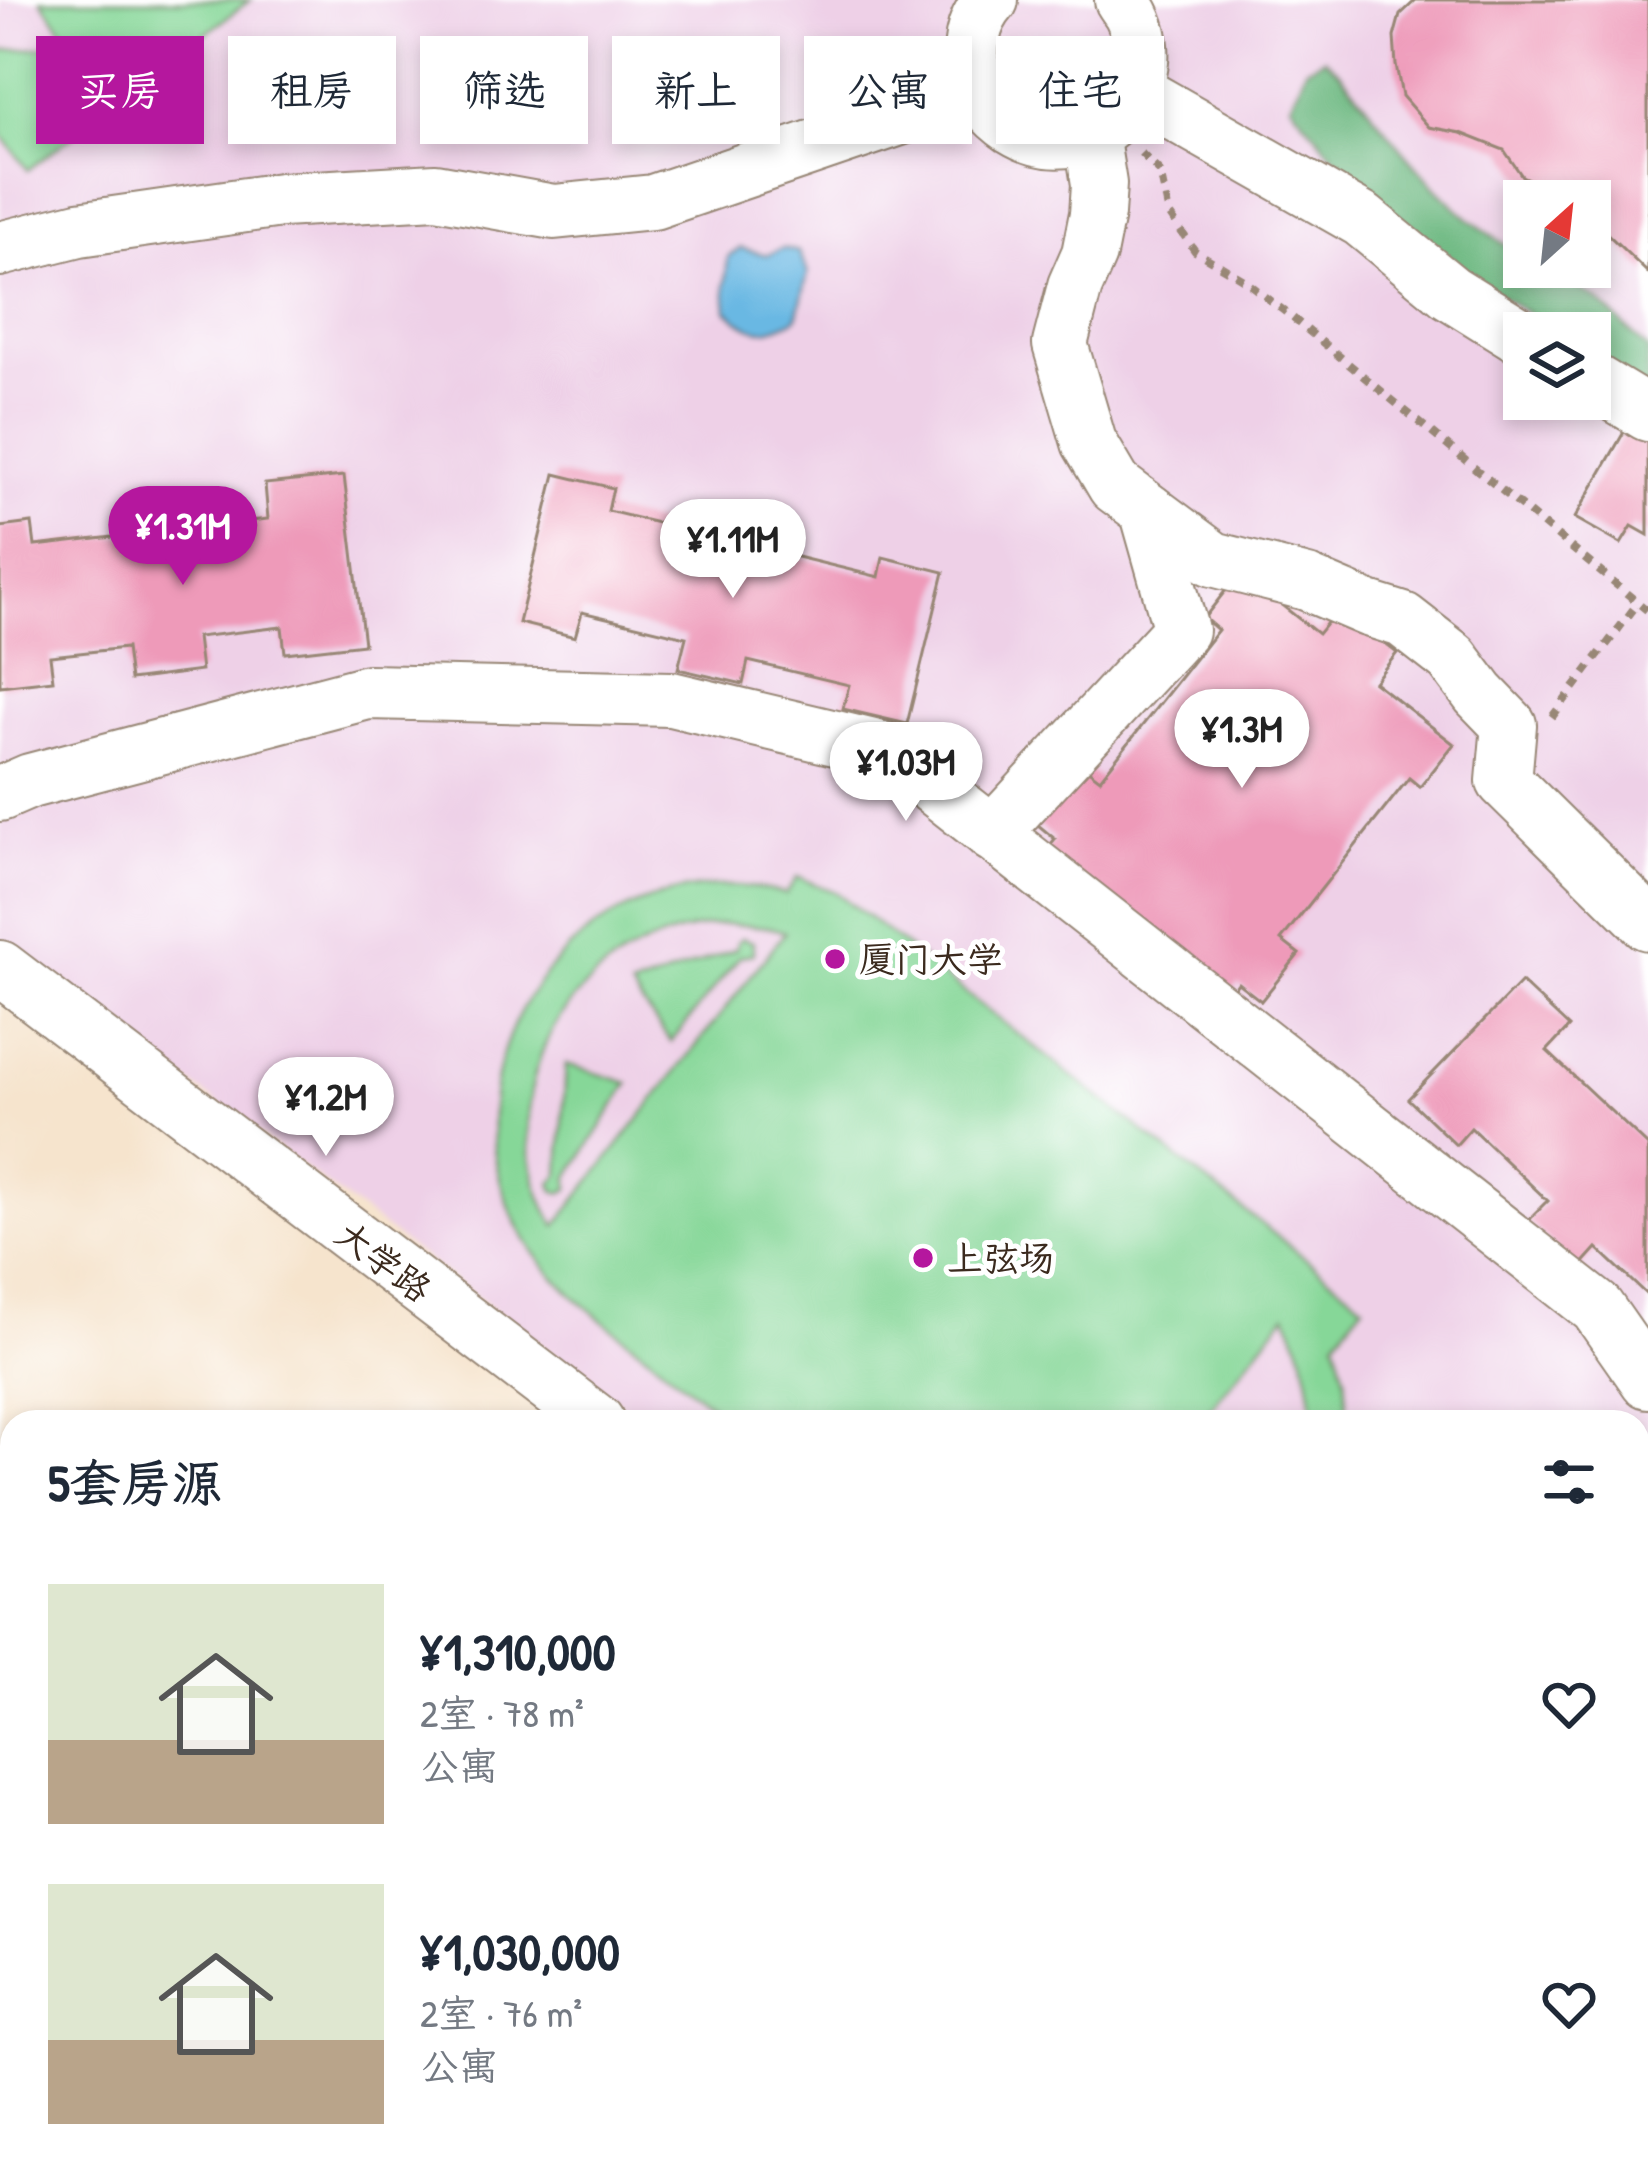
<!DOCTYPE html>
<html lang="zh">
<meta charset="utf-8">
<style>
body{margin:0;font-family:"Patrick Hand","LXGW WenKai TC",sans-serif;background:#f6f6f7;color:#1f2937;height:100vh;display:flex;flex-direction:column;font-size:45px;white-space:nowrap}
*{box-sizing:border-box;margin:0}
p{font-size:39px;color:#747a83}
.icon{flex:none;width:66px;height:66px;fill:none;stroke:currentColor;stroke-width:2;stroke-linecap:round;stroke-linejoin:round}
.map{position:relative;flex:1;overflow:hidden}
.side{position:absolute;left:0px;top:1410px;width:1650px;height:768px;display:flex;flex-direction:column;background:#fff;border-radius:36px 36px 0 0;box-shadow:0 6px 18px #0003}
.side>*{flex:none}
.top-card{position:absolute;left:36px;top:36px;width:1578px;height:108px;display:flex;gap:24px}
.needle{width:78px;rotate:27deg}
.controls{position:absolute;left:1503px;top:180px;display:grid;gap:24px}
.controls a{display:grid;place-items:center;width:108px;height:108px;border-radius:0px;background:#fff;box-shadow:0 6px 18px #0003;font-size:60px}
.price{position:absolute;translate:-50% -102px;padding:0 27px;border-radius:42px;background:#fff;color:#222;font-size:39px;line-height:78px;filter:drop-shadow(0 3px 6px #0008)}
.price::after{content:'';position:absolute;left:50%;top:72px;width:36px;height:27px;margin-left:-18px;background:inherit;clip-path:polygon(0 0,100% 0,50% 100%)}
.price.selected{background:#b5179e;color:#fff}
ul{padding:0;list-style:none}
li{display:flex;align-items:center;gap:36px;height:300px;padding:0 48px}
li span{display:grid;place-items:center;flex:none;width:336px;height:240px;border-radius:0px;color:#555}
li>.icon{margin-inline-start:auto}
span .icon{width:144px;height:144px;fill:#fffc;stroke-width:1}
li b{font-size:51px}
h2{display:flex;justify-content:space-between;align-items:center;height:144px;padding:0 48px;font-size:51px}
.tag{padding:0 42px;border-radius:0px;background:#fff;box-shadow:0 6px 18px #0003;font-size:42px;line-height:108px}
.tag.selected{background:#b5179e;color:#fff}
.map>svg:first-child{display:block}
.built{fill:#eed0e7;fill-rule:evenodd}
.green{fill:#86d798;stroke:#60805b;stroke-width:3;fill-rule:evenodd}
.forest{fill:#6cb880;stroke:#54714f;stroke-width:3}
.sand{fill:#eeda9e;stroke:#94825e;stroke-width:3}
.water{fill:#69b8e3;stroke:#527180;stroke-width:3}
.building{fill:#ee9ab9}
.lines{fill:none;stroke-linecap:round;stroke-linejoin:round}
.minor-casing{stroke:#988776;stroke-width:58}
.highway-casing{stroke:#988776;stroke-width:70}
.path{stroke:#988776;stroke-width:8;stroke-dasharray:9 9;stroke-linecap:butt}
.minor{stroke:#fff;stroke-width:54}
.highway{stroke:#fff;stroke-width:66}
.poi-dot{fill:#b5179e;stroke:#fff;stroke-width:4.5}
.labels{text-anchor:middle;stroke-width:10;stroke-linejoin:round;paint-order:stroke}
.poi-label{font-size:36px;fill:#3b2a1e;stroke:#fff;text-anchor:start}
.street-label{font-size:36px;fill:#3b2a1e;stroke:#fff}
</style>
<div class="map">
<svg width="1648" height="2178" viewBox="0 0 1648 2178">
<rect width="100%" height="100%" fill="#fff"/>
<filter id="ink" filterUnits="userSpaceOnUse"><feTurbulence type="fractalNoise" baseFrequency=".00833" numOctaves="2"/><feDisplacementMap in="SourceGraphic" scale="24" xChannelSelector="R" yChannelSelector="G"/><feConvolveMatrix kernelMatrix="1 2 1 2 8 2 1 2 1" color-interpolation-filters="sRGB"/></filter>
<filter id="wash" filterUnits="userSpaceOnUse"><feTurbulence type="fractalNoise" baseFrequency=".004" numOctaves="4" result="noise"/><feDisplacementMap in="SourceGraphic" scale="48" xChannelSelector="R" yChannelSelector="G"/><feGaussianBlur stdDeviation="2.7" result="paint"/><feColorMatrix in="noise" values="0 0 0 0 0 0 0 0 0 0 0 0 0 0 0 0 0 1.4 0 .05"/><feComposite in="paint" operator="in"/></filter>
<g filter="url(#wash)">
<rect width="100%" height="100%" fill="#f6e4cd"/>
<path class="built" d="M0,0H1648V1919L1638,1913V1422H644L46,975L0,944ZM1524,201H1590V267H1524ZM1524,333H1590V399H1524Z"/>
<g class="green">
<path d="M41,0H250L28,170L0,133V51L46,47L70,40Z"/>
<path d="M797,877L836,892L1364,1304L1335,1340L1345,1376L1348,1422H1313C1312,1384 1304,1348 1286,1314L1200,1422C1089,1422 977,1422 865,1422C834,1422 804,1422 774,1422C763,1422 748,1425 738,1422C724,1419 660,1364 644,1352C595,1315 545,1280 517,1224C429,1046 593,843 786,894ZM724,924L769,927L785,932L556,1226C539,1200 531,1168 529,1138C522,1020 610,934 724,924Z"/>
<path d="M742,938L753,942V954L740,956L671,1042L631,989L736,949L737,942Z"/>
<path d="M566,1064L629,1083L569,1177V1189L561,1193L555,1191L552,1183L560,1174Z"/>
</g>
<path class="forest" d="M1324,58L1339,71C1396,140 1443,212 1524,256V267H1544L1599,301L1648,350V392L1590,354V333H1558L1452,264L1374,205L1291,104L1306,68Z"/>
<g class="sand">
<path d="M0,1572L12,1580V1831L0,1824Z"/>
<path d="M560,2166H818L834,2178H580Z"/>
</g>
<g class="water">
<path d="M741,248L767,255L783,248L799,252L808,273L797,318C765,335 753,335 727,310L725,286L728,257Z"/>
<path d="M0,1824L12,1831V2166H560L580,2178H0Z"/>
</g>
<g id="blocks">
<g class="building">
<path d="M1416,0H1648V273L1590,217V201H1573L1522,176L1504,150L1461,133L1429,127L1402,96L1396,65L1394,37L1400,15Z"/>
<path d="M1628,425L1648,436V535L1632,526L1621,544L1575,518Z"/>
<path d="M555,474L613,488L608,511L879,577L883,557L944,572L907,724L843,709L849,685L748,661L743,684L678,669L686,637L582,612L575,637L519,623Z"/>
<path d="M344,476L364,644L285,653L282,627L197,637L201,671L130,680L126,648L50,656L53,680L0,686V527L32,523L35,546L268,519L265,484Z"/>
<path d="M1240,572L1318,634L1339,608L1397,653L1374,682L1454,744L1420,787L1409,778L1281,940L1299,954L1261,1001L1238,983L1223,1002L1040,857L1055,839L1032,820L1078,762L1100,779L1218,630L1204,618Z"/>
<path d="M1521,982L1569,1027L1547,1051L1648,1146V1296L1597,1248L1578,1269L1528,1221L1548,1201L1471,1128L1456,1145L1408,1099Z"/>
</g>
</g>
</g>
<g filter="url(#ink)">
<use href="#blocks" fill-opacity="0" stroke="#988776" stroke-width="3"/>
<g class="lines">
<g class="minor-casing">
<g id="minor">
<path d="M991,0C972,21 967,51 975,78C981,99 995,115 1013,127C1094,178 1181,75 1122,0"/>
<path d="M1135,91L1362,220L1450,292L1524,338"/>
<path d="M1091,134L1099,184L1097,214L1089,254L1075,286L1060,344L1089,442L1115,486L1213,559L1307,583L1368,609L1403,620L1452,658L1479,694L1509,725L1504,781L1648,923"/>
<path d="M0,249L79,229L281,200L436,191L554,212L653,202L979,91"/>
<path d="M1590,379L1648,414"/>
<path d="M0,794L30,781L368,692L671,699L886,750L1597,1308L1648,1381"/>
<path d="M992,834L1181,630L1147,510"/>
<path d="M0,968L597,1422"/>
<path d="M1638,1949L1648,1955"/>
</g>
</g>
<g class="highway-casing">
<g id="highway">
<path d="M0,1908L12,1915"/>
<path d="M0,1971L12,1979"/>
<path d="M299,2166L317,2178"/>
<path d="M403,2166L422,2178"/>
</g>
</g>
<g class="path">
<path d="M1141,153L1160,172L1169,214L1195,251L1244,280L1288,314L1648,611"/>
<path d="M1552,717L1638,603"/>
<path d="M0,1547L12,1555"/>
<path d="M879,2166L896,2178"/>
</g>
<use href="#minor" class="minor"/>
<use href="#highway" class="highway"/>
</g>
</g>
<g class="poi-dot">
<circle cx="835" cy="959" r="12"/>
<circle cx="923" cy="1258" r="12"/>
</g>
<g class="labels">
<g class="poi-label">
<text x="859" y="972">厦门大学</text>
<text x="947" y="1271">上弦场</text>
</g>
<g class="street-label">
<text transform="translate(384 1261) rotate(37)" y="13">大学路</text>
</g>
</g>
</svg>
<div class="controls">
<a><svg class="needle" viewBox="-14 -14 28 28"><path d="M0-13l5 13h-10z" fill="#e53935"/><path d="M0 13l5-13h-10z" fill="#747a83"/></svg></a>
<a><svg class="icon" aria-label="layers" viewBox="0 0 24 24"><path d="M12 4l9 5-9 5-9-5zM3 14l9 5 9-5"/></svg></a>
</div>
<b class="price selected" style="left:183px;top:588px">¥1.31M</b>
<b class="price" style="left:733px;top:601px">¥1.11M</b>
<b class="price" style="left:1242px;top:791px">¥1.3M</b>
<b class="price" style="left:906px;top:824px">¥1.03M</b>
<b class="price" style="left:326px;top:1159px">¥1.2M</b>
<div class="top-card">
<a class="tag selected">买房</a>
<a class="tag">租房</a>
<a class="tag">筛选</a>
<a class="tag">新上</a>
<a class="tag">公寓</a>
<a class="tag">住宅</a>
</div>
<section class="side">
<h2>5套房源<svg class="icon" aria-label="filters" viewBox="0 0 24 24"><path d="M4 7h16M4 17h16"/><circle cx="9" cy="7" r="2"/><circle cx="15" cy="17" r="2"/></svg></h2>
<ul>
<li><span style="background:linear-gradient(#dfe7d0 65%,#b9a48a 0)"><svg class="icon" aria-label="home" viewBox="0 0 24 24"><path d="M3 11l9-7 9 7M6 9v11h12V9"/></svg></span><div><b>¥1,310,000</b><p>2室 · 78 m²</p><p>公寓</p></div><svg class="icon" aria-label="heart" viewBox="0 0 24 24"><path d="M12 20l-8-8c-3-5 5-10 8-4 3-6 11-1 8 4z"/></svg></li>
<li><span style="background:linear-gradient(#dfe7d0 65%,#b9a48a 0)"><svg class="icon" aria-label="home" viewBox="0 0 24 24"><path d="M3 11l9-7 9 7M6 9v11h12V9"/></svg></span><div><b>¥1,030,000</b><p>2室 · 76 m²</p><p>公寓</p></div><svg class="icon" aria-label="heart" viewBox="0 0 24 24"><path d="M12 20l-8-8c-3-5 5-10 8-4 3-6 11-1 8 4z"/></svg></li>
</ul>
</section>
</div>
